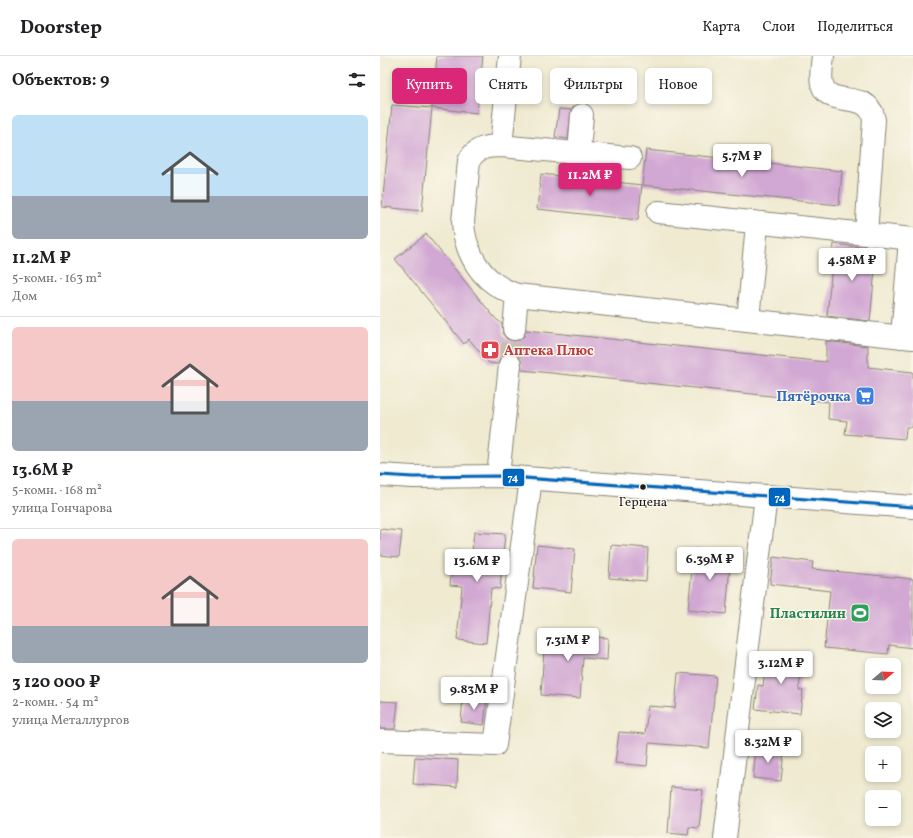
<!DOCTYPE html>
<html lang="ru">
<meta charset="utf-8">
<style>
body{margin:0;font-family:Vollkorn,serif;background:#f2f2f2;color:#202124;height:100vh;display:flex;flex-direction:column;font-size:15px;white-space:nowrap}
*{box-sizing:border-box;margin:0}
p{font-size:13px;color:#757577}
.icon{flex:none;width:22px;height:22px;fill:none;stroke:currentColor;stroke-width:2;stroke-linecap:round;stroke-linejoin:round}
.map{position:relative;flex:1;overflow:hidden}
.panel{display:flex;flex-direction:column;background:#fff;width:380px}
.panel>*{flex:none}
.guide{position:absolute;left:12px;top:12px;width:380px;height:36px;display:flex;gap:8px}
.needle{width:26px;rotate:71deg}
.buttons{position:absolute;left:485px;top:602px;display:grid;gap:8px}
.buttons a{display:grid;place-items:center;width:36px;height:36px;border-radius:6px;background:#fff;box-shadow:0 2px 6px #0003;font-size:20px}
.price{position:absolute;translate:-50% -34px;padding:0 9px;border-radius:4px;background:#fff;color:#222;font-size:13px;line-height:26px;filter:drop-shadow(0 1px 2px #0008)}
.price::after{content:'';position:absolute;left:50%;top:24px;width:12px;height:9px;margin-left:-6px;background:inherit;clip-path:polygon(0 0,100% 0,50% 100%)}
.price.current{background:#db2777;color:#fff}
ul{padding:0;list-style:none}
li{display:grid;align-content:center;gap:8px;height:212px;padding:0 12px}
li+li{border-top:1px solid #e0e0e0}
li span{display:grid;place-items:center;height:124px;border-radius:6px;color:#555}
li>.icon{margin-inline-start:auto}
span .icon{width:72px;height:72px;fill:#fffc;stroke-width:1}
li b{font-size:17px}
h2{display:flex;justify-content:space-between;align-items:center;height:48px;padding:0 12px;font-size:17px}
.pill{padding:0 14px;border-radius:6px;background:#fff;box-shadow:0 2px 6px #0003;font-size:14px;line-height:36px}
.pill.current{background:#db2777;color:#fff}
header{display:flex;align-items:center;gap:24px;box-sizing:border-box;height:56px;padding:0 20px;background:#fff;border-bottom:1px solid #e0e0e0}
header strong{font-size:19px}
nav{display:flex;gap:22px;margin-inline-start:auto;font-size:14px}
main{display:flex;flex:1;min-height:0}
.map>svg:first-child{display:block}
.building{fill:#d1a7d3}
.lines{fill:none;stroke-linecap:round;stroke-linejoin:round}
.minor-tunnel{stroke:#c5c1ac;stroke-width:22;stroke-dasharray:22 11;stroke-linecap:butt}
.minor-casing{stroke:#868376;stroke-width:24}
.minor{stroke:#fff;stroke-width:22}
.bus-1-casing{stroke:#fbf7ec;stroke-width:6}
.bus-1{stroke:#0065bd;stroke-width:3}
.bus-dot{fill:#1c1c1c;stroke:#fbf7ec;stroke-width:1.5}
.labels{text-anchor:middle;stroke-width:3;stroke-linejoin:round;paint-order:stroke}
.bus-label{font-size:13px;fill:#1c1c1c;stroke:#fbf7ec}
.health-label{font-size:14px;font-weight:bold;fill:#be3a42;stroke:#fbf7ec;text-anchor:start}
.shop-label{font-size:14px;font-weight:bold;fill:#366cbe;stroke:#fbf7ec;text-anchor:end}
.leisure-label{font-size:14px;font-weight:bold;fill:#27864d;stroke:#fbf7ec;text-anchor:end}
.line-badge{stroke:#fbf7ec;stroke-width:1.5}
.badge-label{font-size:11px;text-anchor:middle;font-weight:bold;fill:#fff}
</style>
<header>
<strong>Doorstep</strong>
<nav><a>Карта</a><a>Слои</a><a>Поделиться</a></nav>
</header>
<main>
<section class="panel">
<h2>Объектов: 9<svg class="icon" aria-label="filters" viewBox="0 0 24 24"><path d="M4 7h16M4 17h16"/><circle cx="9" cy="7" r="2"/><circle cx="15" cy="17" r="2"/></svg></h2>
<ul>
<li><span style="background:linear-gradient(#bfe0f5 65%,#9aa5b1 0)"><svg class="icon" aria-label="home" viewBox="0 0 24 24"><path d="M3 11l9-7 9 7M6 9v11h12V9"/></svg></span><div><b>11.2M ₽</b><p>5-комн. · 163 m²</p><p>Дом</p></div></li>
<li><span style="background:linear-gradient(#f6c9c9 60%,#9aa5b1 0)"><svg class="icon" aria-label="home" viewBox="0 0 24 24"><path d="M3 11l9-7 9 7M6 9v11h12V9"/></svg></span><div><b>13.6M ₽</b><p>5-комн. · 168 m²</p><p>улица Гончарова</p></div></li>
<li><span style="background:linear-gradient(#f6c9c9 70%,#9aa5b1 0)"><svg class="icon" aria-label="home" viewBox="0 0 24 24"><path d="M3 11l9-7 9 7M6 9v11h12V9"/></svg></span><div><b>3 120 000 ₽</b><p>2-комн. · 54 m²</p><p>улица Металлургов</p></div></li>
</ul>
</section>
<div class="map">
<svg width="533" height="782" viewBox="0 0 533 782">
<rect width="100%" height="100%" fill="#fbf7ec"/>
<filter id="ink" filterUnits="userSpaceOnUse"><feTurbulence type="fractalNoise" baseFrequency=".025" numOctaves="2"/><feDisplacementMap in="SourceGraphic" scale="8" xChannelSelector="R" yChannelSelector="G"/><feConvolveMatrix kernelMatrix="1 2 1 2 8 2 1 2 1" color-interpolation-filters="sRGB"/></filter>
<filter id="wash" filterUnits="userSpaceOnUse"><feTurbulence type="fractalNoise" baseFrequency=".012" numOctaves="4" result="noise"/><feDisplacementMap in="SourceGraphic" scale="16" xChannelSelector="R" yChannelSelector="G"/><feGaussianBlur stdDeviation="0.9" result="paint"/><feColorMatrix in="noise" values="0 0 0 0 0 0 0 0 0 0 0 0 0 0 0 0 0 1.4 0 .05"/><feComposite in="paint" operator="in"/></filter>
<g filter="url(#wash)">
<rect width="100%" height="100%" fill="#efead0"/>
<g id="blocks">
<g class="building">
<path d="M57,0H103L97,57L52,52Z"/>
<path d="M12,49L52,52L42,155L2,151Z"/>
<path d="M179,53L191,54L188,83L175,81Z"/>
<path d="M266,94L462,115L459,149L262,129Z"/>
<path d="M161,118L262,129L258,164L157,153Z"/>
<path d="M46,178L115,262L122,268L123,278L127,283L133,285L140,284L144,280L146,274L446,306V285L488,290V311L533,316V371H526L525,383L465,378L467,365L448,363L449,346L142,314L141,304L138,299L132,297L125,298L120,302L118,308L109,307L89,283L84,288L15,203Z"/>
<path d="M454,188L497,193L490,265L447,260Z"/>
<path d="M0,473L22,475L19,501L0,499Z"/>
<path d="M94,476L125,478L120,533L111,532L106,587L77,584L82,530L70,529L73,495L92,496Z"/>
<path d="M157,489L195,493L191,536L153,532Z"/>
<path d="M231,489L268,492L266,525L229,522Z"/>
<path d="M314,493L351,496L346,558L308,554Z"/>
<path d="M393,501L433,506L432,513L533,523V592L509,589L508,598L444,592L450,535L390,528Z"/>
<path d="M165,577L228,582L227,604L203,602L200,642L161,639Z"/>
<path d="M387,598L423,602L419,634H423L420,658L375,653L378,629L383,630Z"/>
<path d="M298,617L336,620L329,692L269,687L267,710L235,707L239,676L265,678L268,650L295,652Z"/>
<path d="M83,641L107,643L104,669L81,666Z"/>
<path d="M0,645L18,646L15,673H0Z"/>
<path d="M376,692L404,695L401,725L373,722Z"/>
<path d="M35,701L78,704L77,731L33,728Z"/>
<path d="M291,731L323,734L319,772L309,771L308,779L288,777Z"/>
</g>
</g>
</g>
<g filter="url(#ink)">
<use href="#blocks" fill-opacity="0" stroke="#868376" stroke-width="1"/>
<g class="lines">
<path class="minor-tunnel" d="M130,309L134,273"/>
<g class="minor-casing">
<g id="minor">
<path d="M443,0C442,9 440,19 442,28C448,51 481,36 491,55C493,57 493,61 494,64L486,178"/>
<path d="M121,90L130,0"/>
<path d="M199,97L202,59"/>
<path d="M250,102L121,90C107,90 95,92 89,105L83,166C84,189 95,214 115,228C122,233 129,236 137,239L533,282"/>
<path d="M278,156L533,183"/>
<path d="M368,264L377,168"/>
<path d="M134,273L137,239"/>
<path d="M522,281L530,183"/>
<path d="M0,419L33,421L118,420L533,451"/>
<path d="M118,420L130,309"/>
<path d="M0,685L115,689L151,423"/>
<path d="M345,782L386,440"/>
</g>
</g>
<use href="#minor" class="minor"/>
<g class="bus-1-casing">
<path id="bus-1" d="M0,419L33,421L118,420L533,451"/>
</g>
<use href="#bus-1" class="bus-1"/>
</g>
</g>
<defs>
<g id="pharmacy-square" transform="scale(1)"><rect x="-9" y="-9" width="18" height="18" rx="4" fill="#e0444e" stroke="#fbf7ec"/><path d="M-2-6h4v4h4v4h-4v4h-4v-4h-4v-4h4Z" fill="#fff"/></g>
<g id="supermarket-square" transform="scale(1)"><rect x="-9" y="-9" width="18" height="18" rx="4" fill="#3f7fe0" stroke="#fbf7ec"/><path d="M-6-5.5h2.5l.6 2H6L4.5 2H-2.5L-4.4-4H-6ZM-1.5 3.2a1.3 1.3 0 1 0 .1 0ZM3 3.2a1.3 1.3 0 1 0 .1 0Z" fill="#fff"/></g>
<g id="stadium-square" transform="scale(1)"><rect x="-9" y="-9" width="18" height="18" rx="4" fill="#2e9e5b" stroke="#fbf7ec"/><path d="M0-5a6.5 5 0 1 0 0 10a6.5 5 0 1 0 0-10ZM-3.5-1.8h7v3.6h-7Z" fill="#fff"/></g>
</defs>
<g fill-rule="evenodd">
<use href="#pharmacy-square" x="110" y="294"/>
<use href="#supermarket-square" x="485" y="340"/>
<use href="#stadium-square" x="480" y="557"/>
</g>
<circle class="bus-dot" cx="263" cy="431" r="3.5"/>
<g class="labels">
<g class="bus-label">
<text x="263" y="450">Герцена</text>
</g>
<g class="health-label">
<text x="124" y="299">Аптека Плюс</text>
</g>
<g class="shop-label">
<text x="471" y="345">Пятёрочка</text>
</g>
<g class="leisure-label">
<text x="466" y="562">Пластилин</text>
</g>
</g>
<g class="line-badge">
<rect x="122" y="412" width="23" height="19" rx="4" fill="#0065bd"/>
<rect x="388" y="431" width="23" height="20" rx="4" fill="#0065bd"/>
</g>
<g class="badge-label">
<text x="133" y="425">74</text>
<text x="400" y="445">74</text>
</g>
</svg>
<div class="buttons">
<a><svg class="needle" viewBox="-14 -14 28 28"><path d="M0-13l5 13h-10z" fill="#e53935"/><path d="M0 13l5-13h-10z" fill="#757577"/></svg></a>
<a><svg class="icon" aria-label="layers" viewBox="0 0 24 24"><path d="M12 4l9 5-9 5-9-5zM3 14l9 5 9-5"/></svg></a>
<a>+</a>
<a>−</a>
</div>
<b class="price" style="left:362px;top:122px">5.7M ₽</b>
<b class="price current" style="left:210px;top:141px">11.2M ₽</b>
<b class="price" style="left:472px;top:226px">4.58M ₽</b>
<b class="price" style="left:330px;top:525px">6.39M ₽</b>
<b class="price" style="left:97px;top:527px">13.6M ₽</b>
<b class="price" style="left:188px;top:606px">7.31M ₽</b>
<b class="price" style="left:401px;top:629px">3.12M ₽</b>
<b class="price" style="left:94px;top:655px">9.83M ₽</b>
<b class="price" style="left:388px;top:708px">8.32M ₽</b>
<div class="guide">
<a class="pill current">Купить</a>
<a class="pill">Снять</a>
<a class="pill">Фильтры</a>
<a class="pill">Новое</a>
</div>
</div>
</main>
